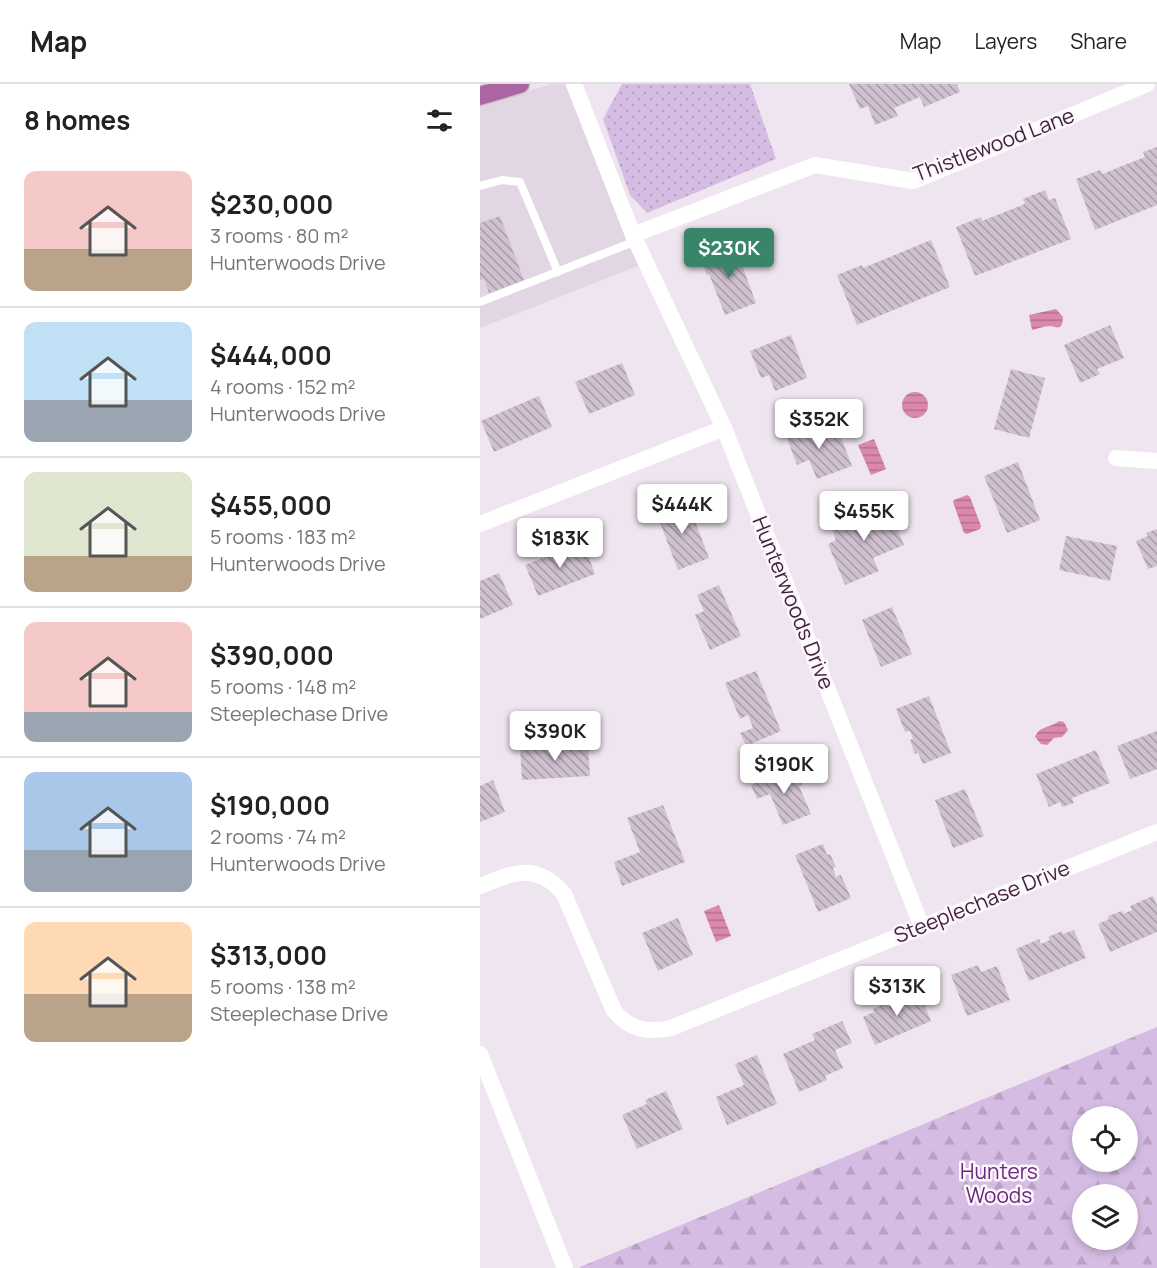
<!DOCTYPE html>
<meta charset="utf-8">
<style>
body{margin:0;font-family:Manrope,sans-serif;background:#f6f6f6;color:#222;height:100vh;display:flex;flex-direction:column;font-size:22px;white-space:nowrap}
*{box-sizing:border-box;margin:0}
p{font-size:20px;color:#767676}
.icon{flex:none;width:33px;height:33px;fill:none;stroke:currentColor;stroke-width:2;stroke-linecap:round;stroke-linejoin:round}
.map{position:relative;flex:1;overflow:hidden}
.sheet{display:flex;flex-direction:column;background:#fff;width:480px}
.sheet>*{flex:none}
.tools{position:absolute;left:592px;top:1022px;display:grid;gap:12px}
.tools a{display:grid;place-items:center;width:66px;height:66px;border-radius:50%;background:#fff;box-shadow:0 3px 9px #0003;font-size:30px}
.price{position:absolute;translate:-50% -51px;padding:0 14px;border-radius:6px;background:#fff;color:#222;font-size:20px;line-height:39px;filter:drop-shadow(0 2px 3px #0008)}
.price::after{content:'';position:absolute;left:50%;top:36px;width:18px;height:14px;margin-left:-9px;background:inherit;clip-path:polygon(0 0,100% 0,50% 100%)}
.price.selected{background:#388569;color:#fff}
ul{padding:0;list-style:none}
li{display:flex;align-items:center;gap:18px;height:150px;padding:0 24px}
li+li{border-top:2px solid #e0e0e0}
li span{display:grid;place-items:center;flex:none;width:168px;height:120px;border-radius:12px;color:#555}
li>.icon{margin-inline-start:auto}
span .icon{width:72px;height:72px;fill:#fffc;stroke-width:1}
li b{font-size:26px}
h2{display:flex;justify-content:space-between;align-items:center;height:72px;padding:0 24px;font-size:26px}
header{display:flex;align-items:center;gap:36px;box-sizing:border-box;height:84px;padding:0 30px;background:#fff;border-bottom:2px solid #e0e0e0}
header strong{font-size:28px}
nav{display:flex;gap:33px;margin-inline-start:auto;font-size:21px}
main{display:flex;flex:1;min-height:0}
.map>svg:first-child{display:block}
.built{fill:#e3d6e4}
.grass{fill:url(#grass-dots)}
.forest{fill:url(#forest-firs);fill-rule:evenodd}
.water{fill:url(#water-rules)}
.building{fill:url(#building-back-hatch)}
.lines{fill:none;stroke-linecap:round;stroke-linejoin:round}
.primary-casing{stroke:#cbc1ca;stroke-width:21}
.lane{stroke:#fff;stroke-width:8}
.street{stroke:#fff;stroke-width:16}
.primary{stroke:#aa65a2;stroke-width:18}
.labels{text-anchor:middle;stroke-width:5;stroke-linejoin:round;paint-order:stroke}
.street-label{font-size:21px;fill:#452141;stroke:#fbf7fb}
.park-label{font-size:21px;fill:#6c2681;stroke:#fbf7fb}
</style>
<header>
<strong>Map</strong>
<nav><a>Map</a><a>Layers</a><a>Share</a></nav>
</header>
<main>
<section class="sheet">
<h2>8 homes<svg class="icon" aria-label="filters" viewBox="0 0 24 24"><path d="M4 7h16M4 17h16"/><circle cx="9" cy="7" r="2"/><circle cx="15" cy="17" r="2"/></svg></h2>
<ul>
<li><span style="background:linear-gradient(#f6c9c9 65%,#b9a48a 0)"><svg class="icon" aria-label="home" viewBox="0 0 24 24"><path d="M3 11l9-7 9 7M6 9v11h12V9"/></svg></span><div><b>$230,000</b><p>3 rooms · 80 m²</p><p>Hunterwoods Drive</p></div></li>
<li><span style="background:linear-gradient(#bfe0f5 65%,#9aa5b1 0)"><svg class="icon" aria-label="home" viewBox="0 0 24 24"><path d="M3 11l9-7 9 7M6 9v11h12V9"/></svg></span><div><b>$444,000</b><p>4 rooms · 152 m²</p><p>Hunterwoods Drive</p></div></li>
<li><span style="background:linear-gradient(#dfe7d0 70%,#b9a48a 0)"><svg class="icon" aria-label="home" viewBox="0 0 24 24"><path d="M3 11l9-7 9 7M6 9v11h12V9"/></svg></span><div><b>$455,000</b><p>5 rooms · 183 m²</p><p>Hunterwoods Drive</p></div></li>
<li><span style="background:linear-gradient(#f6c9c9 75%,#9aa5b1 0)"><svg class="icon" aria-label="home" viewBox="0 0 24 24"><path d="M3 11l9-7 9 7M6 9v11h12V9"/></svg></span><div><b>$390,000</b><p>5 rooms · 148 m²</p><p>Steeplechase Drive</p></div></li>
<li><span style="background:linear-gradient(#a9c7e8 65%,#9aa5b1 0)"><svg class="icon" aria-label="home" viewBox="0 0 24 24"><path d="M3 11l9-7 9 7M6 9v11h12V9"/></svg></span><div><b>$190,000</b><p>2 rooms · 74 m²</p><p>Hunterwoods Drive</p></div></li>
<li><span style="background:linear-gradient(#ffd9b3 60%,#b9a48a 0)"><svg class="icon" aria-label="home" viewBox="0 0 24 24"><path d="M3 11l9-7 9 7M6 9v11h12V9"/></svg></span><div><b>$313,000</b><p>5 rooms · 138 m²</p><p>Steeplechase Drive</p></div></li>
</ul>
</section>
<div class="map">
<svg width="677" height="1184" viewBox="0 0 677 1184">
<defs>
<pattern id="grass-dots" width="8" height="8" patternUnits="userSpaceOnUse" patternTransform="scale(1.5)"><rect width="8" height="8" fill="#d5bce3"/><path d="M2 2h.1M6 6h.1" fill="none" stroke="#b8a1c4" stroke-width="1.8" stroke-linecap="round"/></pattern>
<pattern id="forest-firs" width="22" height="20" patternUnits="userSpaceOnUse" patternTransform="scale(1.5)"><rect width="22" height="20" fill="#d5bce3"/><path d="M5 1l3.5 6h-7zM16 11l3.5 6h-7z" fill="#b8a1c4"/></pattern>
<pattern id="water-rules" width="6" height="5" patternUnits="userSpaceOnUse" patternTransform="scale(1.5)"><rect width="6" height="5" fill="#da88ae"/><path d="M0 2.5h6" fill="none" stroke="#b36f8f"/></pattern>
<pattern id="building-back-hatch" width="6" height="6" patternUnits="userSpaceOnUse" patternTransform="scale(1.5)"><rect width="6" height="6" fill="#d0c1d1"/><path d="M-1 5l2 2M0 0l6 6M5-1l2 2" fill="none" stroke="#ab9cab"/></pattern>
</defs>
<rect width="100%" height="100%" fill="#efe5f0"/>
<path class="built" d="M72,0H85L158,182L0,244V21Z"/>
<path class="grass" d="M142,0H270L296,75L167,129L150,111L123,35Z"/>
<path class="forest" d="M677,943V1184H100V1183ZM603,1032H648V1077H603ZM603,1110H648V1155H603Z"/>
<g class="water">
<path d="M576,225L583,233C582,247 579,243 569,242C564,242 557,245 552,246L549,231Z"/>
<circle cx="435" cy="321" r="13"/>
<path d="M394,355L406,385L391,391L378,361Z"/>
<path d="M487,411L490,413L501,442L500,445L487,450L484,449L473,418L474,416Z"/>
<path d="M579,637L584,638L588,646L582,653L574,654L567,661L561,660L555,653C559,642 570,644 579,637Z"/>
<path d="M239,821L251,852L236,858L224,827Z"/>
</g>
<g class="building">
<path d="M369,0H477L480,8L444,23L440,13L414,24L418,32L395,41L388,22L380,25Z"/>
<path d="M677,63V121L615,146L596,95L620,86L622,90L665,73L663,68Z"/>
<path d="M565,106L569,116L575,114L591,155L495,192L476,143L501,133L502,137L545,120L543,115Z"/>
<path d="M20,132L44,196L9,209L4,195L0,196V139Z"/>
<path d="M451,156L470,203L377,241L357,191L382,181L383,184Z"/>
<path d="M254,160L276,219L245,231L229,190L227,191L220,173Z"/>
<path d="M630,241L644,274L617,285L620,290L600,299L584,261Z"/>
<path d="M311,251L327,294L295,307L289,291L281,294L270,267Z"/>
<path d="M142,279L155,311L109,330L95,298Z"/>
<path d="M531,285L565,294L549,354L514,345Z"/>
<path d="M59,312L72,343L14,368L1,337Z"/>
<path d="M328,340L332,349L356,340L372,382L337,395L329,376L317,381L305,349Z"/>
<path d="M538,378L560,436L527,449L504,392Z"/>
<path d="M207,416L229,474L198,486L176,428Z"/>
<path d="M406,418L424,461L393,474L399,487L365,501L348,460L356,456L350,440Z"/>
<path d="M677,445V482L668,485L656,457L668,452L666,449Z"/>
<path d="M586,452L637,462L630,497L579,486Z"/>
<path d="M103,458L115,490L58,512L45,481Z"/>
<path d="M19,489L33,521L0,535V497Z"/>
<path d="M239,501L261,552L230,566L215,531L224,527L217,511Z"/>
<path d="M412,523L432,570L401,583L382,536Z"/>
<path d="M276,587L301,647L266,662L260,649L273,644L268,631L260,635L245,599Z"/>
<path d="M449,612L471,669L443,680L438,669L435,670L430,656L433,655L430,647L425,648L416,625Z"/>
<path d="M677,647V685L650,695L637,662Z"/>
<path d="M108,659L110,692L42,696L40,663Z"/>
<path d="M616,666L630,699L592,714L594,719L582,723L580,718L569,723L556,690Z"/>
<path d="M315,683L322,701L319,702L331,730L303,741L290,710L277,715L271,701Z"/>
<path d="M13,696L25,728L0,738V702Z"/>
<path d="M485,705L504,752L473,764L455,716Z"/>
<path d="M183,721L205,778L142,802L134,778L160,768L147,734Z"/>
<path d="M343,760L347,771L350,770L356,783L353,784L356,793L361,791L371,814L338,828L315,771Z"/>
<path d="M673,812L677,821V848L630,868L618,840L629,835L628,832L642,827L643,830L652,826L650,822Z"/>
<path d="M198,834L213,871L178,887L162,849Z"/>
<path d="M594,846L606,874L549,897L536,865L559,855L561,860L570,856L568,853L582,847L583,850Z"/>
<path d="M498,881L501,888L517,882L530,916L487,932L471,891Z"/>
<path d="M438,905L451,937L395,961L383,933L394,928L393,925L406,919L408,923L416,919L414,914Z"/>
<path d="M362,937L372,959L355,966L363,984L345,992L347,996L319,1008L303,970L335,956L332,950Z"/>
<path d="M277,971L297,1020L247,1041L236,1013L264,1001L255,980Z"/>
<path d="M186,1007L203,1045L157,1065L142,1031L167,1020L165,1016Z"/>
</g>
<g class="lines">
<g class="primary-casing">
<path id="primary" d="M0,12L40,0"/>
</g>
<g class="lane">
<path d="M0,102L22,96L40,98L78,188"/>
<path d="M0,218L156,157"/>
</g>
<g class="street">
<path d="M94,0L153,151L244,344L442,843"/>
<path d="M153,151L335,81L433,97L667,0"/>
<path d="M636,374L677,377"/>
<path d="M0,440L244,344"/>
<path d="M0,802C34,788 57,778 84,810L134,927C151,946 166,949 191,944L677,748"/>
<path d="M0,970L85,1184"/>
</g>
<use href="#primary" class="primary"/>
</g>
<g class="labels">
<g class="street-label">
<text transform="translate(514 61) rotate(-21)" y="7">Thistlewood Lane</text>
<text transform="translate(313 519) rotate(68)" y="7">Hunterwoods Drive</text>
<text transform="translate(502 818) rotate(-22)" y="7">Steeplechase Drive</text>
</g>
<g class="park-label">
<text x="519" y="1095">Hunters<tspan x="519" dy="24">Woods</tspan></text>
</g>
</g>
</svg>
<div class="tools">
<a><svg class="icon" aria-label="locate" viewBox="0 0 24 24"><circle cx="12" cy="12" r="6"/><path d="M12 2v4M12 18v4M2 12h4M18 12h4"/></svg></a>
<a><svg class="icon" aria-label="layers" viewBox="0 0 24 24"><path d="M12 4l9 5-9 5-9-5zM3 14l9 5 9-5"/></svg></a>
</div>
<b class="price selected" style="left:249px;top:195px">$230K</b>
<b class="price" style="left:339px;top:366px">$352K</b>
<b class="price" style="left:202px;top:451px">$444K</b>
<b class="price" style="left:384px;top:458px">$455K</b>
<b class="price" style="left:80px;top:485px">$183K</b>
<b class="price" style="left:75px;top:678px">$390K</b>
<b class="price" style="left:304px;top:711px">$190K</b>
<b class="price" style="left:417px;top:933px">$313K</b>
</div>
</main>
